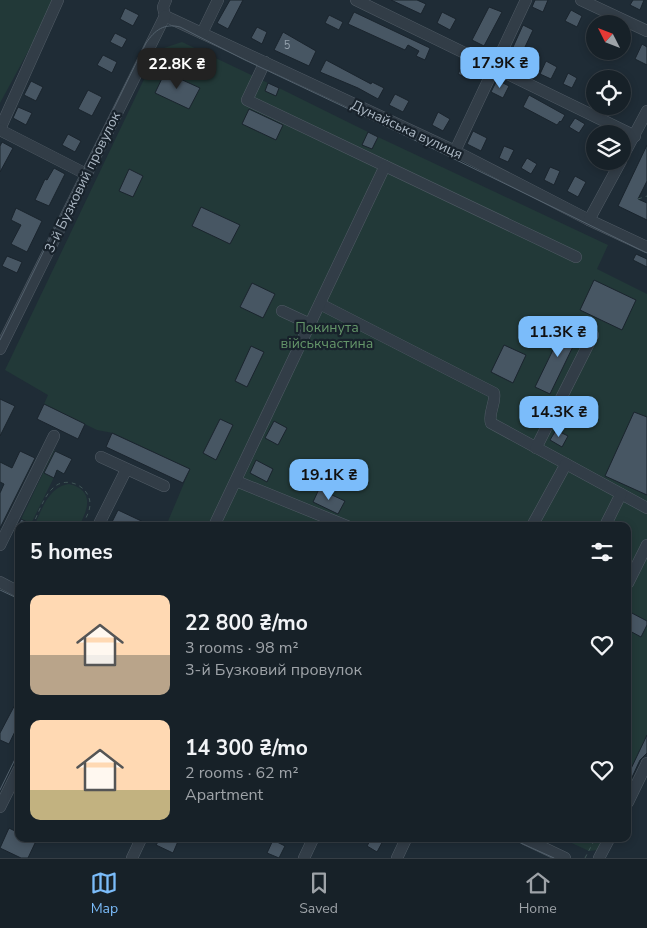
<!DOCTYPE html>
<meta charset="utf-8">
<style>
body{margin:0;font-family:"Nunito Sans",sans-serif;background:#202930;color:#f1f3f6;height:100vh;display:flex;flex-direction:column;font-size:19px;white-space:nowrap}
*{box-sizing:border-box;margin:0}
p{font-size:16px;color:#9ea3a8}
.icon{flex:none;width:28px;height:28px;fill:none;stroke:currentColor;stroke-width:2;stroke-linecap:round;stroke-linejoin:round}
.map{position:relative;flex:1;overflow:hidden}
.drawer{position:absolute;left:15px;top:522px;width:616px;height:320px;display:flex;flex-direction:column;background:#172128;border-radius:10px;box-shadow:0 2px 8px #0003,0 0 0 1px #363e45}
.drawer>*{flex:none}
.needle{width:32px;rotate:312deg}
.fabs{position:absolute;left:586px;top:15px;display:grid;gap:10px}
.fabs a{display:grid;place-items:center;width:45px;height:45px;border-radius:50%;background:#172128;box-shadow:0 2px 8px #0003,0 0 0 1px #363e45;font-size:25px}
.price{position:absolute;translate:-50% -42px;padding:0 11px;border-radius:10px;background:#7bbcfa;color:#111;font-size:16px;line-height:32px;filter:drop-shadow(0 1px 2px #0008)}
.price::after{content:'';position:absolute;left:50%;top:30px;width:15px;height:11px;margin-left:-8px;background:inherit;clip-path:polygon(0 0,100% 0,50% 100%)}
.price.on{background:#222;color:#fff}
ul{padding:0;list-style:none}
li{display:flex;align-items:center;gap:15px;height:125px;padding:0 15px}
li span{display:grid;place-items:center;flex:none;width:140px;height:100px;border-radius:10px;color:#555}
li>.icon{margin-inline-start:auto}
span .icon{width:60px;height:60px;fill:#fffc;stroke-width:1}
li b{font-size:21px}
h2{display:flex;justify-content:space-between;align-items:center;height:60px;padding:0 15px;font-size:21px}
.dock{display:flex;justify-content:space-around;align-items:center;height:70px;border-top:1px solid #363e45;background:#172128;font-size:14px;color:#9ea3a8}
.dock a{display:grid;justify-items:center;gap:2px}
.dock .on{color:#7bbcfa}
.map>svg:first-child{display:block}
.green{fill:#223938}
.building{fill:#475663;stroke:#1a242d}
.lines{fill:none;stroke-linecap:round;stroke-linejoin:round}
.minor-casing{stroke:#505b65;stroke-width:12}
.path{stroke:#405656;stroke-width:1;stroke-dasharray:4 4;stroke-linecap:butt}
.minor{stroke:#323d47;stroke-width:11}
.tram{stroke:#54626e;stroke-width:1}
.labels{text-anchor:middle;stroke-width:4.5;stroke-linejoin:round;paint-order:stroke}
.number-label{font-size:11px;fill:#93a0ac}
.street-label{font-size:14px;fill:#acb8c4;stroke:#18222b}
.park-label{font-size:14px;fill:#649569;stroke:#18222b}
</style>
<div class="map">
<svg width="647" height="858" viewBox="0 0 647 858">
<rect width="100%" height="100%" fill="#1f2c36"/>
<g class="green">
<path d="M0,0H56L0,103Z"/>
<path d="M182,42L268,83L265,91L276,96L279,88L368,132L362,145L372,149L378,137L608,245L597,269L647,294V735L628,775V526H166L190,469L113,433L97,430L44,404L48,395L5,370L158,50Z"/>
<path d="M54,450L72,459L64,474L57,471L30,526H19V537L14,534Z"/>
<path d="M69,484C94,490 89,508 79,526H34C42,510 48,487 69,484Z"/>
<path d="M563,839H604L598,850L589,851Z"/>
</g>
<g class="building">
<path d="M230,0H243L228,29L217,23Z"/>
<path d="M391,0H417L426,4L421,14Z"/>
<path d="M535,0H548L543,12L532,7Z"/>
<path d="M633,0H644L640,10L630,5Z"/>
<path d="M489,7L502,12L484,46L472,40Z"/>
<path d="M125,8L139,15L133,26L120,19Z"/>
<path d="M571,10L582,16L577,27L565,21Z"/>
<path d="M354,12L430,48L425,60L416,56L419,51L408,45L405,50L348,24Z"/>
<path d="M442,12L456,19L450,30L437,23Z"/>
<path d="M329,15L343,22L339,30L325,23Z"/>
<path d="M523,25L533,30L525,47L527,49L520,62L509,56Z"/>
<path d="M257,27L267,32L262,44L251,38Z"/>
<path d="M283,32L316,51L309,66L274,50Z"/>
<path d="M115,33L127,39L122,48L110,42Z"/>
<path d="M642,44L647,47V65L635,59Z"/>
<path d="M103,55L117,62L112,73L97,65Z"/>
<path d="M326,60L371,84L372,82L384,88L378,99L358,88L320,72Z"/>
<path d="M546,61L557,67L551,79L540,74Z"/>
<path d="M463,64L473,69L469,79L458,74Z"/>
<path d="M165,72L200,88L189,109L155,93Z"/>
<path d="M568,73L577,78L572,88L563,84Z"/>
<path d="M595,78V99L587,95Z"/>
<path d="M497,80L509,86L503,98L491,92Z"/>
<path d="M31,81L43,87L36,101L24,95Z"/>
<path d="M268,83L279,88L276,96L265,91Z"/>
<path d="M88,90L102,97L92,116L78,109Z"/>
<path d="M395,94L409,101L403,112L389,105Z"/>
<path d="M529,95L565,115L561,122L560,121L557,125L523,107Z"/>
<path d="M18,107L32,113L26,125L13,118Z"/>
<path d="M249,109L283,125L276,140L242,124Z"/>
<path d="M438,112L450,119L443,131L432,125Z"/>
<path d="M575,118L585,124L579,133L569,127Z"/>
<path d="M473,131L487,138L481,151L467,144Z"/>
<path d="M368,132L378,137L372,149L362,145Z"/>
<path d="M68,134L81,141L75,152L62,145Z"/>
<path d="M2,142L13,148L0,172V146Z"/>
<path d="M647,145V181L638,199L647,203V220L618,206Z"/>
<path d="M504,146L514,150L508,162L499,158Z"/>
<path d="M527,158L537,164L531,174L521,168Z"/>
<path d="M550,167L560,171L554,185L544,180Z"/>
<path d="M54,168L65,174L49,206L35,200L45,179L47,180Z"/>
<path d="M129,169L143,176L133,197L119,191Z"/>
<path d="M575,176L586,182L578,197L567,191Z"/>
<path d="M201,207L240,225L230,244L192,226Z"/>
<path d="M16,208L42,221L27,252L11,244L21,225L11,220Z"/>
<path d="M636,254L647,259V267L633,260Z"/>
<path d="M7,256L22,262L17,273L2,266Z"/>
<path d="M594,280L636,300L622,330L580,310Z"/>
<path d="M252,283L275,294L263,318L240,307Z"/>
<path d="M566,323L581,330L550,394L535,387Z"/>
<path d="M504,345L526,355L513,383L491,372Z"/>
<path d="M251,346L264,352L247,387L235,381Z"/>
<path d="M0,399L15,406L0,436Z"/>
<path d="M44,404L85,424L78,439L37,419Z"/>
<path d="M634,412L647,417V495L605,476Z"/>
<path d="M220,419L233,425L216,460L203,453Z"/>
<path d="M274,421L287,428L278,445L265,438Z"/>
<path d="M556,430L568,436L562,447L550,440Z"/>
<path d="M112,433L190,469L183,483L106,447Z"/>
<path d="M20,451L35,458L0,528V493L4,484L0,482V462L12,468Z"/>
<path d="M55,451L72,459L64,474L57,470L54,478L44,473Z"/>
<path d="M256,460L273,469L267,482L250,473Z"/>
<path d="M319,489L345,501L338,514L313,502Z"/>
<path d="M118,510L152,526H110Z"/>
<path d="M21,519L35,526H19V537L14,534Z"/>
<path d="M628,611L647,621V625L641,637L628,630Z"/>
<path d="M19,697V723L9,744L0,740V733Z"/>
<path d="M647,735V753L640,760L628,786V775Z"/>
<path d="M9,828L19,833V839H31L36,841L28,858H21L0,848Z"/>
<path d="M160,839H179L173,853L156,845Z"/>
<path d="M371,839H384L377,852L367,846Z"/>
<path d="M273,840L285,846L279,858L267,853Z"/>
</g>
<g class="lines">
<g class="minor-casing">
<g id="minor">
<path d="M356,0L635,136"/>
<path d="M581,0L647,31"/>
<path d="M165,16L455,151L589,220L647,247"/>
<path d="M165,16L163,7L166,0"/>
<path d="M202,33L218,0"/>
<path d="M265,62L247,100L576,257"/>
<path d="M0,129L58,0"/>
<path d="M0,130L86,174"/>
<path d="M455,151L526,0"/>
<path d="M622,158L647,111"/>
<path d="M589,220L621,161"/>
<path d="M320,304L494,393C496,404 488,412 491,423L647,508"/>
<path d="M282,311L310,324"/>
<path d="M0,349L165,16"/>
<path d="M536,448L593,335"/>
<path d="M101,457L164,486"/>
<path d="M236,481L347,526"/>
<path d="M98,526L126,470"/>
<path d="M214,526L385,166"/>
<path d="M532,526L566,464"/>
<path d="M605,526L621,494"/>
<path d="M0,545L54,436"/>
<path d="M0,582L19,592"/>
<path d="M628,583L647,545"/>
<path d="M628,802L647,763"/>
<path d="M0,807L19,769"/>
<path d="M525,839L565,858"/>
<path d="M132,858L141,839"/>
<path d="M304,858L313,839"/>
<path d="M397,858L406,839"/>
<path d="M599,858L609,839"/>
</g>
</g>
<g class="path">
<path d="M638,199L647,196"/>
<path d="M32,526C38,515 43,497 53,488C66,475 90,486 90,504C90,512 85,520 81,526"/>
<path d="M585,858L595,839"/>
</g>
<use href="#minor" class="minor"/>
<g class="tram">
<path d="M0,340L146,43C155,30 164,23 180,27L245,60L444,154L647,253"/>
<path d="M0,590L19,599"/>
<path d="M0,790L19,751"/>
<path d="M512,839L554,858"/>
</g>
</g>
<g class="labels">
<g class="number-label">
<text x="287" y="49">5</text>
</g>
<g class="street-label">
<text transform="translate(407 129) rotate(25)" y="5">Дунайська вулиця</text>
<text transform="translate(82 182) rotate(-64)" y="5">3-й Бузковий провулок</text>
</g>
<g class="park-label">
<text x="327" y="332">Покинута<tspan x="327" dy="16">військчастина</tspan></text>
</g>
</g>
</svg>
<div class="fabs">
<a><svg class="needle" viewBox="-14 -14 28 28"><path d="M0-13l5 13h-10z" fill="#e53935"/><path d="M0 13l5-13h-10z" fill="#9ea3a8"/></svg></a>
<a><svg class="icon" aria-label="locate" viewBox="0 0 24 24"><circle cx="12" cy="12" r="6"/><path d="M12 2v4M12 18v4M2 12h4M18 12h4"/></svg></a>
<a><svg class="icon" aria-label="layers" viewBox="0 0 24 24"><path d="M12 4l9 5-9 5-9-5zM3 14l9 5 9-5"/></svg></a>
</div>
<b class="price" style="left:500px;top:89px">17.9K ₴</b>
<b class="price on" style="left:177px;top:90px">22.8K ₴</b>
<b class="price" style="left:558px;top:358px">11.3K ₴</b>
<b class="price" style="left:559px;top:438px">14.3K ₴</b>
<b class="price" style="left:329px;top:501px">19.1K ₴</b>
<section class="drawer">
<h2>5 homes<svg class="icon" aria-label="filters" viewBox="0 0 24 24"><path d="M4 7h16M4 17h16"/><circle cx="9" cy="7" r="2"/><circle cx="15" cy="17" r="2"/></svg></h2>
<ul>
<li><span style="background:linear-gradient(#ffd9b3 60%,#b9a48a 0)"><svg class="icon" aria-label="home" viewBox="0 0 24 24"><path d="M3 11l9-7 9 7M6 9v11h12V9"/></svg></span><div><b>22 800 ₴/mo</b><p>3 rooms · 98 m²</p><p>3-й Бузковий провулок</p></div><svg class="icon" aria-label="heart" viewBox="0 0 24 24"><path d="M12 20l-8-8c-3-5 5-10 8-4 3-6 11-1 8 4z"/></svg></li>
<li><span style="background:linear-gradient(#ffd9b3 70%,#c2b280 0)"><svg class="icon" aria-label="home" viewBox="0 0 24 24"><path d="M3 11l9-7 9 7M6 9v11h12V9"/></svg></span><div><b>14 300 ₴/mo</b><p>2 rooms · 62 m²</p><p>Apartment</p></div><svg class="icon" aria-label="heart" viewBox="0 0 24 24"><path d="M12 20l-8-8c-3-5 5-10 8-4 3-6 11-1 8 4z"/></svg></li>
</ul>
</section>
</div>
<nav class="dock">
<a class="on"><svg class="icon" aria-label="map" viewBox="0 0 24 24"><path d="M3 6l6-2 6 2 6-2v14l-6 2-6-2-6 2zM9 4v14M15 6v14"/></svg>Map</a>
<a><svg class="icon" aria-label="saved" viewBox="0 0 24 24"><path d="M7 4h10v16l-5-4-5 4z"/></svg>Saved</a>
<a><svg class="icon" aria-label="home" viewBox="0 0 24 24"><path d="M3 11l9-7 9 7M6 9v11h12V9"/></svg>Home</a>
</nav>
